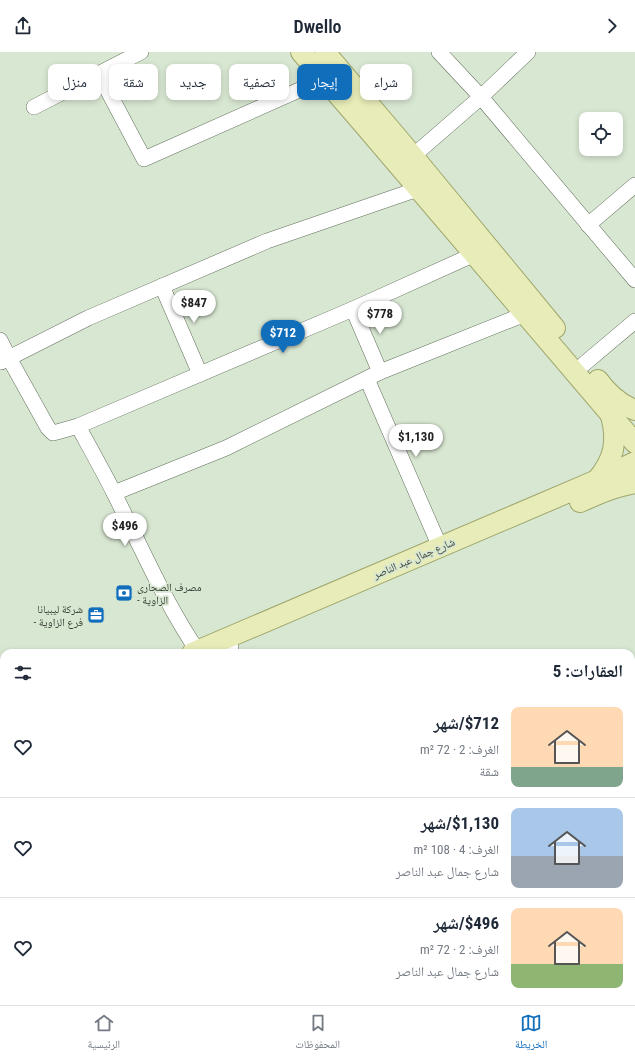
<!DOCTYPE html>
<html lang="ar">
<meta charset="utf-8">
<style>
body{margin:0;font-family:"Roboto Condensed","Noto Naskh Arabic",sans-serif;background:#f2f2f3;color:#1f2937;direction:rtl;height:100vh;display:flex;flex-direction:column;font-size:15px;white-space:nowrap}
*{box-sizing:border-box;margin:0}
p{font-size:13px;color:#747a83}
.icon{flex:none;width:22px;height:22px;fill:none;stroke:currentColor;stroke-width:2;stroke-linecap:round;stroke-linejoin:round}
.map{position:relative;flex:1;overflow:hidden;direction:ltr}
.sheet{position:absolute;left:0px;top:597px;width:635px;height:356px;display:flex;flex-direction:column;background:#fff;border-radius:12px 12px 0 0;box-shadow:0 2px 6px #0003;direction:rtl}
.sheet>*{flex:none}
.guide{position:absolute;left:12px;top:12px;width:400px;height:36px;direction:rtl;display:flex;gap:8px}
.fabs{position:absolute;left:579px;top:60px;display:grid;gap:8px}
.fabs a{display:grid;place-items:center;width:44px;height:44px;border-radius:8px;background:#fff;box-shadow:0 2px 6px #0003;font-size:20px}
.price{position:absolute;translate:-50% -34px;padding:0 9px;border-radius:14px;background:#fff;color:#222;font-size:13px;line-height:26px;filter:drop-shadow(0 1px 2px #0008)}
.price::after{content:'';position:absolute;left:50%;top:24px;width:12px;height:9px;margin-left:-6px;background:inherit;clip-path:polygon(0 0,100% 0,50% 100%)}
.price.on{background:#116ebb;color:#fff}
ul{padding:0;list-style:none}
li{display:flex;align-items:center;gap:12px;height:100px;padding:0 12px}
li+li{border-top:1px solid #e0e1e3}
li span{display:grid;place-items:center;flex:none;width:112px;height:80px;border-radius:8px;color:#555}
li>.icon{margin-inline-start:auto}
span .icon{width:48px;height:48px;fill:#fffc;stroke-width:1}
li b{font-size:17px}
h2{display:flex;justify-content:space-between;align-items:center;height:48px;padding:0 12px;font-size:17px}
.pill{padding:0 14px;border-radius:8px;background:#fff;box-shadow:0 2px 6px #0003;font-size:14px;line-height:36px}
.pill.on{background:#116ebb;color:#fff}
header{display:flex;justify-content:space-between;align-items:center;height:52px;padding:0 12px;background:#fff;font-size:18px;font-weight:600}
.tab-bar{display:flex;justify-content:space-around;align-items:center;height:56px;border-top:1px solid #e0e1e3;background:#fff;font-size:11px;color:#747a83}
.tab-bar a{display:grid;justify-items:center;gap:2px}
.tab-bar .on{color:#116ebb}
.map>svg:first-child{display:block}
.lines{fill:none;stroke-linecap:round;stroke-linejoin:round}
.minor-casing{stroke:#626f5c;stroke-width:16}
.major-casing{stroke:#9fa66b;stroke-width:22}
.minor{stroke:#fff;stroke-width:15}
.major{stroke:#e7ecb8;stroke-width:20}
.labels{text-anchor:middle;stroke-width:3.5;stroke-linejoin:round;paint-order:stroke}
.street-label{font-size:11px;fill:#373c34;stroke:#d8e7d2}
.poi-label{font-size:11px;fill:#373c34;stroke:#d8e7d2;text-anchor:start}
</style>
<header><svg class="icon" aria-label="forward" viewBox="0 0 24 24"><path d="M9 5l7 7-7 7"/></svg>Dwello<svg class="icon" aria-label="share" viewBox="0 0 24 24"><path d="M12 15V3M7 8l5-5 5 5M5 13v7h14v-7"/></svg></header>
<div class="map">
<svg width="635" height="953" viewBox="0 0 635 953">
<rect width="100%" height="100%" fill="#d8e7d2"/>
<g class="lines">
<g class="minor-casing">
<g id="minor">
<path d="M439,0L481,45L635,228"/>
<path d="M99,22L144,107L324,27"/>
<path d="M34,55L141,0"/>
<path d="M413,104L481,45L528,0"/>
<path d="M588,173L635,133"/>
<path d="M162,234L200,322"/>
<path d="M353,257L380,320"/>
<path d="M0,288L9,306L48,376L53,381L57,380L78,374L353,257L475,202"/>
<path d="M1,310L88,266L267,189L418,137"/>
<path d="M584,312L635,269"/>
<path d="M367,327L440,495"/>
<path d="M78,374C90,396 103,419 114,441C141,495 165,551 199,601"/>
<path d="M114,441L226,396L380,320L525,262"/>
<path d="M230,601L231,596"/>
<path d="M631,880L635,878"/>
<path d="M631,918L635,915"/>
<path d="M599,949L601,953"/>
<path d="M581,953L588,949"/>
</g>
</g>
<g class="major-casing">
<g id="major">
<path d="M301,0L364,73L635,391"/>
<path d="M325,0L413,104L555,276"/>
<path d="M598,328C608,342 619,352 635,358"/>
<path d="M597,428C614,407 618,390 611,364"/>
<path d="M580,450C598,442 616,434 635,431"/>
<path d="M192,601L597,428L635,410"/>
<path d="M0,694L4,692"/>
</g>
</g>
<use href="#minor" class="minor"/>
<use href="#major" class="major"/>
</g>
<defs>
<g id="bank-square" transform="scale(0.9)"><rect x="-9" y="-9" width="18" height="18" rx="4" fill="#116ebb" stroke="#d8e7d2"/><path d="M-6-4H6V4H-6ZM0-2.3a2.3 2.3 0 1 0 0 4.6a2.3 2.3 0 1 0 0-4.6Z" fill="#fff"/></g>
<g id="office-square" transform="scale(0.9)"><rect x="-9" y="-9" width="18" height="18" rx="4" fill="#116ebb" stroke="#d8e7d2"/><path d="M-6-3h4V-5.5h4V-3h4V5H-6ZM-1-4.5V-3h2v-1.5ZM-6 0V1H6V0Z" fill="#fff"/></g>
</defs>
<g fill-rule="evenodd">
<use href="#bank-square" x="124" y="541"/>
<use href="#office-square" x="96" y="563"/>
</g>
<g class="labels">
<g class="street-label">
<text transform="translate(414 506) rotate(-23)" y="4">شارع جمال عبد الناصر</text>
</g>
<g class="poi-label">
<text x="137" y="539">مصرف الصحارى<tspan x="137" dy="13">- الزاوية</tspan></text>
<text x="83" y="561" text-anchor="end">شركة ليبيانا<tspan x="83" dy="13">- فرع الزاوية</tspan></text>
</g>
</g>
</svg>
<div class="fabs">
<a><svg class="icon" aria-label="locate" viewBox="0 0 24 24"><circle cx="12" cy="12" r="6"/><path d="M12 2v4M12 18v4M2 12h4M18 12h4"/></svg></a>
</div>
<b class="price" style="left:194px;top:272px">$847</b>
<b class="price" style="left:380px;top:283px">$778</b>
<b class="price on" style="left:283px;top:302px">$712</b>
<b class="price" style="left:416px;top:406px">$1,130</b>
<b class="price" style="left:125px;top:495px">$496</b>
<div class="guide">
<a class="pill">شراء</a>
<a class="pill on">إيجار</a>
<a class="pill">تصفية</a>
<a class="pill">جديد</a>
<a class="pill">شقة</a>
<a class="pill">منزل</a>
</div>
<section class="sheet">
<h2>العقارات: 5<svg class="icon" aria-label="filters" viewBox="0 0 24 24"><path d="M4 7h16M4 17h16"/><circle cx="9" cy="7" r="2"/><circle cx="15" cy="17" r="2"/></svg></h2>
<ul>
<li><span style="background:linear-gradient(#ffd9b3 75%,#7fa58c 0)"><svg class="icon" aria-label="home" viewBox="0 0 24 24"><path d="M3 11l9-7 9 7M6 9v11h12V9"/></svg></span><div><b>$712/شهر</b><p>الغرف: 2 · 72 m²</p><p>شقة</p></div><svg class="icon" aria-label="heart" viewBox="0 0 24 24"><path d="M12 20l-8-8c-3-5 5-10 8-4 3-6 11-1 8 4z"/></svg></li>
<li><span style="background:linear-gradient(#a9c7e8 60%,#9aa5b1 0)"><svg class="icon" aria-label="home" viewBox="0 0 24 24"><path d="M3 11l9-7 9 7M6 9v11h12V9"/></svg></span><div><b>$1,130/شهر</b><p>الغرف: 4 · 108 m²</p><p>شارع جمال عبد الناصر</p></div><svg class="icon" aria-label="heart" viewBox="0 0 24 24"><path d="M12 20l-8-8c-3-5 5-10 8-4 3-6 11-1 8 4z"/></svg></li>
<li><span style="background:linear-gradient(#ffd9b3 70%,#8fb573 0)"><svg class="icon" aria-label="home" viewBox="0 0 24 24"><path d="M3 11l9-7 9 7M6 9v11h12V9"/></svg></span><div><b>$496/شهر</b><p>الغرف: 2 · 72 m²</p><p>شارع جمال عبد الناصر</p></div><svg class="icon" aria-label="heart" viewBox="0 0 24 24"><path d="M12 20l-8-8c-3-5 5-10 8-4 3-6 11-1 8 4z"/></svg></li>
</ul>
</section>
</div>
<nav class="tab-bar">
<a class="on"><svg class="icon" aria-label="map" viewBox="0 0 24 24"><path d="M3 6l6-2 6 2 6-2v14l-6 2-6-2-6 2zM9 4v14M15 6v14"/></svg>الخريطة</a>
<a><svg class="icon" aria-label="saved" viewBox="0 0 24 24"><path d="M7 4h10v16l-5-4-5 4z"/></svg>المحفوظات</a>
<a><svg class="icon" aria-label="home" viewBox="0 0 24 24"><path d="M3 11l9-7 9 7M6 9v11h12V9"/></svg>الرئيسية</a>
</nav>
